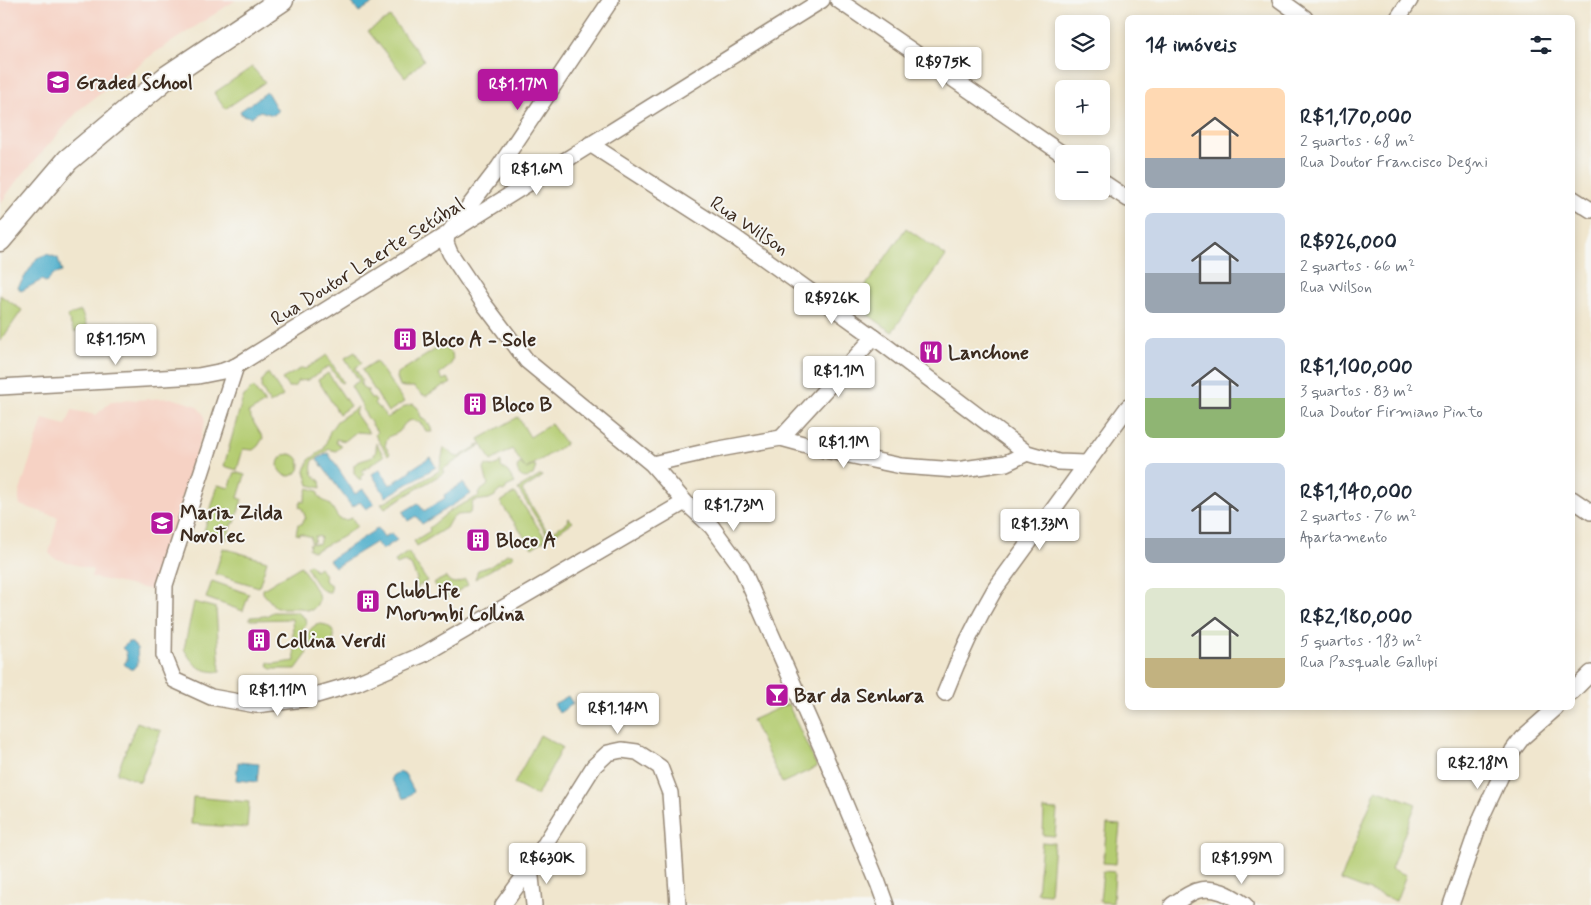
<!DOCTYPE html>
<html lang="pt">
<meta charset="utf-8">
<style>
body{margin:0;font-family:Mynerve,sans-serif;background:#f2f2f3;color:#1f2937;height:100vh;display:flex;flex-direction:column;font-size:19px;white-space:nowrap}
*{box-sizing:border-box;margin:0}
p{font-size:16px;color:#747a83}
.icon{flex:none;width:28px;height:28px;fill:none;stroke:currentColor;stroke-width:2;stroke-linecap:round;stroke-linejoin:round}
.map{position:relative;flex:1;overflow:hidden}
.side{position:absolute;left:1125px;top:15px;width:450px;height:695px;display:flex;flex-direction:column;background:#fff;border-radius:8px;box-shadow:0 2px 8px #0003}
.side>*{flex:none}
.controls{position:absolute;left:1055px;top:15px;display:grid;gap:10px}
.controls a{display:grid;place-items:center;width:55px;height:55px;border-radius:8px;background:#fff;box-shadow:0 2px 8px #0003;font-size:25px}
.price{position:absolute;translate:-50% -42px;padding:0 11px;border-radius:5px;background:#fff;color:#222;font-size:16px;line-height:32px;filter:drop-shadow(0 1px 2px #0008)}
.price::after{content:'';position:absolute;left:50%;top:30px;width:15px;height:11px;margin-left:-8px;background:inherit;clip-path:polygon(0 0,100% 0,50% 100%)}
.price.selected{background:#b5179e;color:#fff}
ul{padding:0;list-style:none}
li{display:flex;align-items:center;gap:15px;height:125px;padding:0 20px}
li span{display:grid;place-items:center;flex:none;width:140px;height:100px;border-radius:8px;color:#555}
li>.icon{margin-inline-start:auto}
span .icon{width:60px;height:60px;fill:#fffc;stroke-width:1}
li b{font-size:21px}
h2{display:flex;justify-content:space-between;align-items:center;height:60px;padding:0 20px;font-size:21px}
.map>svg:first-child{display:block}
.built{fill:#f6d2c4}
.green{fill:#b4cc71;stroke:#787b48}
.water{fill:#4cadcb;stroke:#446c74}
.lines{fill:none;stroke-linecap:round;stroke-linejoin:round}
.minor-casing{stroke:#968876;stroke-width:18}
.primary-casing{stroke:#968876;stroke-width:25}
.minor{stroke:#fff;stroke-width:15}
.primary{stroke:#fff;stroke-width:22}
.labels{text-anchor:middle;stroke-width:4;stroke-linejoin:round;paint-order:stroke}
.poi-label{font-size:20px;font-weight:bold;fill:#3b2a1e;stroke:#f6f6f2;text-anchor:start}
.street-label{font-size:20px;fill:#3b2a1e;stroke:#f6f6f2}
</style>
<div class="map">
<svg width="1591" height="905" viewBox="0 0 1591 905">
<rect width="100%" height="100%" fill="#f6f6f2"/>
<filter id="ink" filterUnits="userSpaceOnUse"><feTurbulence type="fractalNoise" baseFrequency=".02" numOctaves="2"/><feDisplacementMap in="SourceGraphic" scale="10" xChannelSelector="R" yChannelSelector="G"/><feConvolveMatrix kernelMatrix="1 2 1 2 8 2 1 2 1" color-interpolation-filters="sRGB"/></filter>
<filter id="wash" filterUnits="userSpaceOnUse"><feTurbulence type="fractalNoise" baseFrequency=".0096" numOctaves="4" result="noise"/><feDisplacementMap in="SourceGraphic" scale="20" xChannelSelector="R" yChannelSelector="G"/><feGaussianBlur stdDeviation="1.12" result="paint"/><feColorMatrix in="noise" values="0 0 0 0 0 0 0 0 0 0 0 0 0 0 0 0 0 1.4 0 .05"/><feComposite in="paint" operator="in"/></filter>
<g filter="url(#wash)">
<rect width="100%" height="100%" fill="#f0e6ce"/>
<g class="built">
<path d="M0,0H236L153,54L80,109L15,183L0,204Z"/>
<path d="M171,398L195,405L200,410L204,415L205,422L194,463L183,497L181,506L185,513L170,546L157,591L91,577L93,570L54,558L49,553L58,517L20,505L19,500V494L43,419L66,425L72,410L96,415L112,401Z"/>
</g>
<g class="green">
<path d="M390,17L424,60L405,77L368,31Z"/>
<path d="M252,67L265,82L225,109L214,93Z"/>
<path d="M906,228L946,256L892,332L853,304Z"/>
<path d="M0,295L22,310L0,342Z"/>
<path d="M81,311L87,327L74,332L67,316Z"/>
<path d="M443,348L452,353C455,365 447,368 439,374L443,380L447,378L451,383L446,386L444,385L426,396L421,394L414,387H404L400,386L397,378L398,373L436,349Z"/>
<path d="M355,352L362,363L355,368L362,380L361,385L365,390H369L367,392L371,398H373L376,401L374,403L378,408H380L387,418L406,406L413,404L418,408L421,417L430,425L432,432H426C424,424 415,417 407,422C403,424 402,429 399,432C391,437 388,433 385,446L390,453L388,455L375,435L377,432L362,409L363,407L351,386L359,381L345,358Z"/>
<path d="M327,355L343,382L341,383L329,366L309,380L298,381L294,387H288L282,379L302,368L305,369Z"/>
<path d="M376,361L404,402L388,412L362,370Z"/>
<path d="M268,373L283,396L270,404L261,387L262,381Z"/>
<path d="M328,373L350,406L339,414L318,380Z"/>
<path d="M253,387L265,403L248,413L263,438L258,446L253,450L243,449L237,470L224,466L241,404L244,396Z"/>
<path d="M358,407L355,413L369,433L356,432L345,441L336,439V442L342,446L336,451L328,449V450L315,459H314C309,468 312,476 320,481L321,488L309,485L305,471L309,460L324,449L330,431L337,421Z"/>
<path d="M518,417L530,437L551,424L566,444L526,469L535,465L536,467L533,475C525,481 518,477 517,468L520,463L525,468L512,449L491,461L479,439Z"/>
<path d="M376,443L384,456L362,471L364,474L360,477L362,480L360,481L354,473V465C364,456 378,463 376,443Z"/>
<path d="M480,444L481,445L443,469L445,472L385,508L381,503L386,502L439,471L444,448C450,451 451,456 459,457Z"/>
<circle cx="289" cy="465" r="11"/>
<path d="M501,462V467L508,472L515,483L506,487V489L503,491L501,490L496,494L495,496L489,499L473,501L471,511L469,514L457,515L451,519L446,528L417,546L414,541L430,531L429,528L451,510L479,496L478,493L488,485L484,469L486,465L492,467Z"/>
<path d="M235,472L245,475L238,498L242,499L235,523H232L226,540L204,531L218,485L229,488Z"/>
<path d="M541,475L542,477L522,490L549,534L569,521L568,519L569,518L573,522L549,538L518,489Z"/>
<path d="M308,488L318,491C318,501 324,499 330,505C338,514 336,524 352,518L357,526L342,537L314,551L309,549L310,543L319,544L321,537L315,536L314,542H311V537L299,533V535L296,534L298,524H302L304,519H306L302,508L299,507L301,501L304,502Z"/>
<path d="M515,493L546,539L532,548L500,502Z"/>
<path d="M223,548L267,561L259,587L215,574Z"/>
<path d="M408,552L427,581L417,587L418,590L414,588L417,579L411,565L404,562L397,565L395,561Z"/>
<path d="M507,554H512L514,556L475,579L478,570L491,566Z"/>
<path d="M310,564L315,570L319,567L325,575L324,580L332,586L330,592C317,592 312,576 306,566Z"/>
<path d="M301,566L318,594L319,600L316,606L312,610H307L301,608H276L263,593V589Z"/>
<path d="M446,577C451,585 457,584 465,579L468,585L445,599L434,583Z"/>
<path d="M212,581L249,594L243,611L206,598Z"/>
<path d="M194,602L216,608L220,672C199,671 195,667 184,649Z"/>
<path d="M273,612H297L305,618L306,624C297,635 303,643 307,654L296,669H272C269,668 268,665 268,662L273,664L295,661L292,619L250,620V617L266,616Z"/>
<circle cx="321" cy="637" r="13"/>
<path d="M788,704L817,767L782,783L752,720Z"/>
<path d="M137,722L161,731L140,782L117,773Z"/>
<path d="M540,735L562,747L537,796L514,784Z"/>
<path d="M1376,789L1416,804L1391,869L1406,875L1396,901L1341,880Z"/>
<path d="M193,797L249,802L247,828L191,824Z"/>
<path d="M1044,809L1057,810L1055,836L1043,835Z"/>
<path d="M1107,824L1120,825L1116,864L1103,863Z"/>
<path d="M1042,842L1054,843L1050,894L1037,893Z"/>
<path d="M1103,871L1115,872L1113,903L1100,902Z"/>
</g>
<g class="water">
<path d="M350,0H378L359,12Z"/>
<path d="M267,92L278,111L273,115L260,111L251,117L242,115L240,111Z"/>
<path d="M47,254L58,258L62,272L52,275L48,281L45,282L42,280L21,291L18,287L37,258Z"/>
<path d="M328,453L355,494L363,489L374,504L366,509L360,502L352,507L317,459Z"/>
<path d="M430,457L436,467L386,497L372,474L380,469L390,485L410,472V470Z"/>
<path d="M463,483L471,494L422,524L416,516L408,521L403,512L418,503L424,511L445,498L444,495Z"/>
<path d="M378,528L384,537L392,533L397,540L382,550L376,542L335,567L329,560Z"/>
<path d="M128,642H131L137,648L138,663L133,669H130L124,664L127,660L126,652L122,648Z"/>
<path d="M568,696L573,704L559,713L554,704Z"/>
<path d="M238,762L259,764L257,782L236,780Z"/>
<path d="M398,772L405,774L414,791L406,798H403L391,779L392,776Z"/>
</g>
</g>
<g filter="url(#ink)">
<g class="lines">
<g class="minor-casing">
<g id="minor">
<path d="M611,0L499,167L447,235L446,243L450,253L484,304L527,361L652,464L685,502L712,527L742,568L826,758L878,883L886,905"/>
<path d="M838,0L1064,155"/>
<path d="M1280,0L1305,18"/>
<path d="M1398,18L1410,0"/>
<path d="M590,144L733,236L874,337L1027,453L1058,462L1085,463"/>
<path d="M1101,181L1128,199"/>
<path d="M1572,198L1591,210"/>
<path d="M236,366L165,585L164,655L174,680L211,697L256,705L303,699L357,683L424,654L685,502"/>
<path d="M0,387L198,376L223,371L236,366L822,0"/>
<path d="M781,438L874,337"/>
<path d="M652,464L714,450L781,438L825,450L901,466L956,470L1006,463L1027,453"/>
<path d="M1572,499L1591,512"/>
<path d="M1572,692L1591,673"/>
<path d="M945,693C959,657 975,623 995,589L1128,407"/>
<path d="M530,868L534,905"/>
<path d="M503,905L530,868L594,766L608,753L622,750L637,752L660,767L670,793L678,905"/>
<path d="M1172,905C1180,900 1188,894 1196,891C1214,885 1231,895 1245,905"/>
<path d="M1451,905L1482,816L1513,750L1522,738L1556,708"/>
</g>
</g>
<g class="primary-casing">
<path id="primary" d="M0,240L68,160L167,77L282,0"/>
</g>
<use href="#minor" class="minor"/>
<use href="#primary" class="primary"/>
</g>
</g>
<defs>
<g id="school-square" transform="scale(1.25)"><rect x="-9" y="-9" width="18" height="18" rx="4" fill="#b5179e" stroke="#f6f6f2"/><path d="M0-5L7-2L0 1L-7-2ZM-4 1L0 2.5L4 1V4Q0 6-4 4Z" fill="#fff"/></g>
<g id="building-square" transform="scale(1.25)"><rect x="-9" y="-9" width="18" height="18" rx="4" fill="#b5179e" stroke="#f6f6f2"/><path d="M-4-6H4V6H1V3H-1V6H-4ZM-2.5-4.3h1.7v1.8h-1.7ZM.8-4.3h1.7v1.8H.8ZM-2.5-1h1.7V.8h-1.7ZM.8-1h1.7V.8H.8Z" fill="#fff"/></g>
<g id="restaurant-square" transform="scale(1.25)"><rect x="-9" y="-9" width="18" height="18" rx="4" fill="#b5179e" stroke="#f6f6f2"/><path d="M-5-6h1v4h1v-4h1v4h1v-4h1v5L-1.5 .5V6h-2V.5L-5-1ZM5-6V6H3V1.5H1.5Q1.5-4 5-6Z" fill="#fff"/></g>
<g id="university-square" transform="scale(1.25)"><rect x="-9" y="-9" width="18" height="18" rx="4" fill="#b5179e" stroke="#f6f6f2"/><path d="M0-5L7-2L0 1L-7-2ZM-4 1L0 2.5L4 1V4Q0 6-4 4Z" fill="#fff"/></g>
<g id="bar-square" transform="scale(1.25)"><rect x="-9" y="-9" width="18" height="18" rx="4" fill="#b5179e" stroke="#f6f6f2"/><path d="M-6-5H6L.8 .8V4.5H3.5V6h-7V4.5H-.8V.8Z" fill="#fff"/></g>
</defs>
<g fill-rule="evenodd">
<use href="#school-square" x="58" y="82"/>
<use href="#building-square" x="405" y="339"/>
<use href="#restaurant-square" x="931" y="352"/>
<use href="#building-square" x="475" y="404"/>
<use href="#university-square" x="162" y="523"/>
<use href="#building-square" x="478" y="540"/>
<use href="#building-square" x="368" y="601"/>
<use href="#building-square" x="259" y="640"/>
<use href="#bar-square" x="777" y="695"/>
</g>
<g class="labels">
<g class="poi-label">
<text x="76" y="89">Graded School</text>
<text x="422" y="346">Bloco A - Sole</text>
<text x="948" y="359">Lanchone</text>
<text x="492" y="411">Bloco B</text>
<text x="180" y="519">Maria Zilda<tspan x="180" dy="23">NovoTec</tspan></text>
<text x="496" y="547">Bloco A</text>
<text x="386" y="597">ClubLife<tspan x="386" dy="23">Morumbi Collina</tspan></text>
<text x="276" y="647">Collina Verdi</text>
<text x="794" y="702">Bar da Senhora</text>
</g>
<g class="street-label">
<text transform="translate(750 225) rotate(34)" y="7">Rua Wilson</text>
<text transform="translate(367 261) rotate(-32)" y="7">Rua Doutor Laerte Setúbal</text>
</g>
</g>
</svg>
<div class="controls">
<a><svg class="icon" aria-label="layers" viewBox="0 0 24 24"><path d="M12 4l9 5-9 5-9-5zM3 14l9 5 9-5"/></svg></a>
<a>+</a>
<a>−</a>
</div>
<b class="price" style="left:943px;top:89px">R$975K</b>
<b class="price selected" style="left:518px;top:111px">R$1.17M</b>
<b class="price" style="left:537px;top:196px">R$1.6M</b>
<b class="price" style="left:832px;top:325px">R$926K</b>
<b class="price" style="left:116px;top:366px">R$1.15M</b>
<b class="price" style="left:839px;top:398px">R$1.1M</b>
<b class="price" style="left:844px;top:469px">R$1.1M</b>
<b class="price" style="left:734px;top:532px">R$1.73M</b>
<b class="price" style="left:1040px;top:551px">R$1.33M</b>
<b class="price" style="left:278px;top:717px">R$1.11M</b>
<b class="price" style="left:618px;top:735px">R$1.14M</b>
<b class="price" style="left:1478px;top:790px">R$2.18M</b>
<b class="price" style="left:547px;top:885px">R$630K</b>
<b class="price" style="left:1242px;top:885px">R$1.99M</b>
<section class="side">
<h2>14 imóveis<svg class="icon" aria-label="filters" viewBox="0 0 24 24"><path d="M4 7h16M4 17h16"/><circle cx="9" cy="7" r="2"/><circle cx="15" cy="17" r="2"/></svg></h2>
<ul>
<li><span style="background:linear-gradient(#ffd9b3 70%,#9aa5b1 0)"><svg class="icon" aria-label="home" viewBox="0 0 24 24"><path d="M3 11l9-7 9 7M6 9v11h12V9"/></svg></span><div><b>R$1,170,000</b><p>2 quartos · 68 m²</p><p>Rua Doutor Francisco Degni</p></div></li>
<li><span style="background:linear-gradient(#c9d6e8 60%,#9aa5b1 0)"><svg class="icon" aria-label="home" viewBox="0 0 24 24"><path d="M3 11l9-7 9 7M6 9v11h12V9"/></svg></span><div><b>R$926,000</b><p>2 quartos · 66 m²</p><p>Rua Wilson</p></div></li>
<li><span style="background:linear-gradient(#c9d6e8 60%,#8fb573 0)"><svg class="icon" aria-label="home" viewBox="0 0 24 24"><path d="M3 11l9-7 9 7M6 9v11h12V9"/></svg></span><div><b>R$1,100,000</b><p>3 quartos · 83 m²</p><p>Rua Doutor Firmiano Pinto</p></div></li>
<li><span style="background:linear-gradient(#c9d6e8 75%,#9aa5b1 0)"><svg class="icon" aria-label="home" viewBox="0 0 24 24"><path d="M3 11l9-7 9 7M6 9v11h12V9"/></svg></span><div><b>R$1,140,000</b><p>2 quartos · 76 m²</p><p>Apartamento</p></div></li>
<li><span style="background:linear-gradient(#dfe7d0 70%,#c2b280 0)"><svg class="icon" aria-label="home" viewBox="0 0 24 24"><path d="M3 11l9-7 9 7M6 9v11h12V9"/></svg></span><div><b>R$2,180,000</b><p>5 quartos · 183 m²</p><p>Rua Pasquale Gallupi</p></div></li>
</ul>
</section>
</div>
